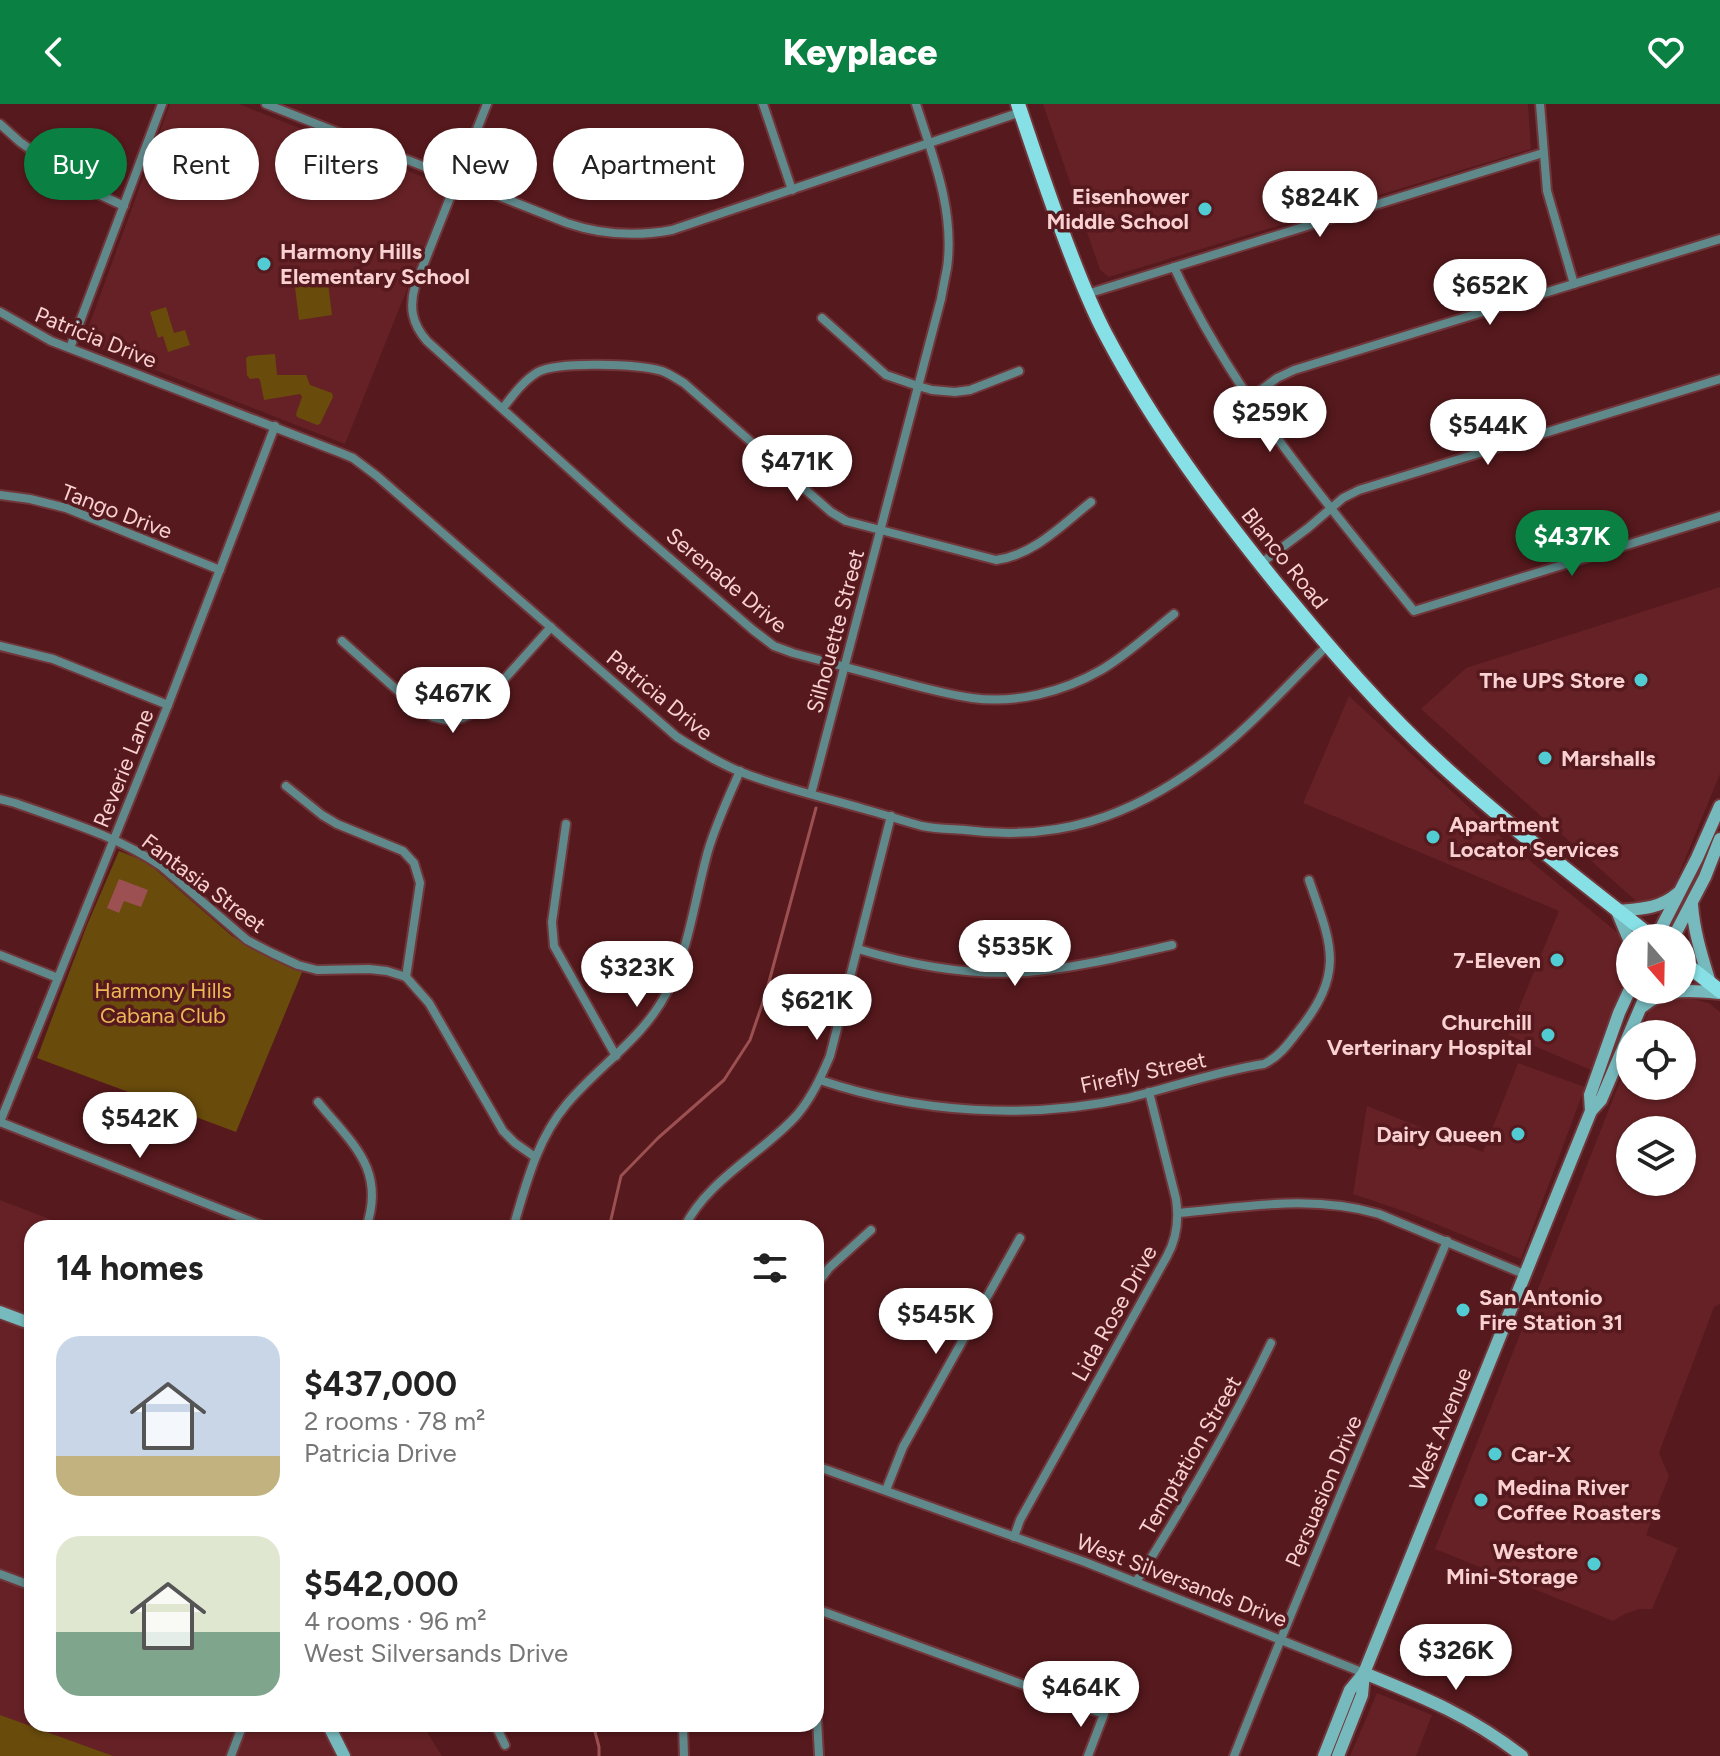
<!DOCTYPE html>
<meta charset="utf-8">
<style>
body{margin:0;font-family:Figtree,sans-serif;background:#f2f2f2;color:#222;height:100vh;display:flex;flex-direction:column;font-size:30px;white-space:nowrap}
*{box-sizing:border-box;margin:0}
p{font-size:26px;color:#767676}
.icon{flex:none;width:44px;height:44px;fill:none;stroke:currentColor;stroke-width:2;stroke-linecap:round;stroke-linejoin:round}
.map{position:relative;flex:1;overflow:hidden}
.panel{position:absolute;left:24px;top:1116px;width:800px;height:512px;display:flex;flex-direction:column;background:#fff;border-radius:24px;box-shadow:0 2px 6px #0004}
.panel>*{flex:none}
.banner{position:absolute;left:24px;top:24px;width:800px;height:72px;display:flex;gap:16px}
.needle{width:52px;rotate:160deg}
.fabs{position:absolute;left:1616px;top:820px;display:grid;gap:16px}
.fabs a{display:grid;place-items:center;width:80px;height:80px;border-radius:50%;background:#fff;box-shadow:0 2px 6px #0004;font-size:40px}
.price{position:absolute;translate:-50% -68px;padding:0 18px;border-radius:28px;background:#fff;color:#222;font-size:26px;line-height:52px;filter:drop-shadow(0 2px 4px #0008)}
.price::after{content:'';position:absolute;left:50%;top:48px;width:24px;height:18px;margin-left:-12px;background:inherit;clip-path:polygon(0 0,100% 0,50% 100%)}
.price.on{background:#0b8043;color:#fff}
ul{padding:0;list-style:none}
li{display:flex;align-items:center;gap:24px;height:200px;padding:0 32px}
li span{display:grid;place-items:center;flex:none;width:224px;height:160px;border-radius:24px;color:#555}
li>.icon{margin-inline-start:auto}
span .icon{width:96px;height:96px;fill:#fffc;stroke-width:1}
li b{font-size:34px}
h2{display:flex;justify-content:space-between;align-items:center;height:96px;padding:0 32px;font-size:34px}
.tag{padding:0 28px;border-radius:36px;background:#fff;box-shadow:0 2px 6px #0004;font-size:28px;line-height:72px}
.tag.on{background:#0b8043;color:#fff}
header{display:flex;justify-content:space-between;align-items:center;height:104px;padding:0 32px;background:#0b8043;color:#fff;font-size:36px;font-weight:800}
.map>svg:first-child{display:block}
.built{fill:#652125;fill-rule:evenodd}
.green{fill:#694b0c}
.water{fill:#9c5051}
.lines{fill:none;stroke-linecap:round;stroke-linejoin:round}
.stream{stroke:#9c5051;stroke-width:3}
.street-casing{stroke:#70363a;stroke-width:12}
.secondary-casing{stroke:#70363a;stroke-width:16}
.primary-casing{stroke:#70363a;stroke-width:18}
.street{stroke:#60898b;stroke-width:8}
.secondary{stroke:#77babe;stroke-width:12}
.primary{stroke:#87e0e5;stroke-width:14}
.poi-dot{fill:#51ccd3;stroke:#56191d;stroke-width:3}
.labels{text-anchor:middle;stroke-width:7;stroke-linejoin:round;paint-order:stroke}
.poi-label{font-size:22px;font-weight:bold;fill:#f9d1d0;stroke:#56191d;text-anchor:end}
.street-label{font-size:22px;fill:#f9d1d0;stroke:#56191d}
.park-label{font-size:22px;fill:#ecb754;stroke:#56191d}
</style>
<header><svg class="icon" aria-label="back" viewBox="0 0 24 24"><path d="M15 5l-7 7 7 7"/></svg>Keyplace<svg class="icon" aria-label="heart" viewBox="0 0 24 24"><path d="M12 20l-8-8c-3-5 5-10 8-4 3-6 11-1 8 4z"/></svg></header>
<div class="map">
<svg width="1720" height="1652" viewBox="0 0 1720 1652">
<rect width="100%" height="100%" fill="#56191d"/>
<g class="built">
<path d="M170,0H239L448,83L345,340L83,238Z"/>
<path d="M1043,0H1528L1531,45L1109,173L1100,166Z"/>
<path d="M1720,483V670L1674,782L1658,796L1636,797L1421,605L1466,564Z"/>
<path d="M1349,592L1501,733L1618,829L1630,862L1591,966L1508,931L1559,807L1303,699Z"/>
<path d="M1688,894L1709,899L1720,908V1200L1714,1203L1659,1349L1669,1372L1646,1431L1678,1444L1652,1505H1639L1625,1510L1613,1517L1435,1445L1630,952V982H1682V930H1639L1651,903L1668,896ZM1630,1026H1682V1078H1630Z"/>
<path d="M1518,959L1585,983L1521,1155L1409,1109L1353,1090L1367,1002L1483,1048Z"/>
<path d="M0,1096L73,1124H32V1620H422L442,1652H0Z"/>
<path d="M1377,1589L1432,1611L1416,1652H1350Z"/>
</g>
<g class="green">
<path d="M328,179L332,211L299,216L295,183Z"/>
<path d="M166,203L174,229L185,226L190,241L168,248L163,232L158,234L150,208Z"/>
<path d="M275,250L277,271H306L310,281L332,289L333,293L320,320L317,321L297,313L296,310L302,293L300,290L264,296L260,276L258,274L250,275L247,271L246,254L249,252Z"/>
<path d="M119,747L147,758L232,832L254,845L303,866L236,1028L37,954L87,821Z"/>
<path d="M0,1611L113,1652H0Z"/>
</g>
<path class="water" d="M119,775L148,786L141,803L124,797L119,809L107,804Z"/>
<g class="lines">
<g class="stream">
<path d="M609,1124L621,1072L658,1034L724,976L750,936L766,889L816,704"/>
<path d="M593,1620L599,1643V1652"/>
</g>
<g class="street-casing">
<g id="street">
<path d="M266,0L567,119C602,131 635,133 672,126L1021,8"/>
<path d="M487,0L415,182C409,203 412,220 427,237L629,419L753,526L774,542L793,549C827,558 860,567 894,576C920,583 945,590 972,594C1015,600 1063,588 1101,566C1127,551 1150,529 1174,510"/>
<path d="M763,0L792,86"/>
<path d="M1540,0L1547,87L1574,180"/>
<path d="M0,20L20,38L83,83L124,102"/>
<path d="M1174,163C1233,290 1326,399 1414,507L1720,412"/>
<path d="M1087,190L1543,49"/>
<path d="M0,208L51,237L341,349L353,354L377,372L677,633C698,646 718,659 741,668C781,684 823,693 864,705C883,710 903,717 922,722C936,725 951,725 965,726C1057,738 1130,713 1204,658C1248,626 1289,579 1328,541"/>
<path d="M822,214L886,271L918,282L932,286L955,288L970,286L1019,267"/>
<path d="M70,244L162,0"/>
<path d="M1250,294L1277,274L1294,266L1720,135"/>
<path d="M503,304C513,291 524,276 538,268C559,257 638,260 662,267C670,270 677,275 684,279L831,408L846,417L996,456C1034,451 1062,421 1091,398"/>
<path d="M0,391L30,395L66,404L220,466"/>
<path d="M1260,460L1308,424L1343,394L1359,386L1720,275"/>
<path d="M342,537L416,603L433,613L447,616L462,614L475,608L551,523"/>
<path d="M0,542L53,555L168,601"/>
<path d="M286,682L322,711L337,720L403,747L414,759L420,779L406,873"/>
<path d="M811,690L941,195C943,184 945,174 947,164C955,107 933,53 916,0"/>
<path d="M0,695L15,699C65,717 117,732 161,762L247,836L272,849L298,861L317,866L369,865L387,867L406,873L429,899L503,1027L515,1039L535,1053"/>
<path d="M566,720L552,818L554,842L616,952"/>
<path d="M858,845C911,861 972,872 1027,868C1076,864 1124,852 1172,841"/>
<path d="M0,851L58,874"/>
<path d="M820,976C917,1009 1028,1016 1128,994C1173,983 1218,967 1264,960C1280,952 1289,939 1299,926C1346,867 1331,840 1309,776"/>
<path d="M318,998C353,1041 386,1065 366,1124"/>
<path d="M0,1018L168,601L275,322"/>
<path d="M0,1018L268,1124"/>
<path d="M1178,1109C1247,1103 1311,1090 1379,1110L1524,1170"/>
<path d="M513,1124C526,1081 536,1037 566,1001C598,962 643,935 667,888C689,846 695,793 708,747C716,720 728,694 740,667"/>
<path d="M684,1124C707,1076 763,1049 797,1011C812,993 821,973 830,952L891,712"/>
<path d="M816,1181L829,1164L871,1126"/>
<path d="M816,1362L1085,1458L1364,1569"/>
<path d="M886,1386L903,1343L1020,1134"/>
<path d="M1014,1433L1020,1416L1167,1152C1177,1134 1179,1115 1176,1095L1149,988"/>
<path d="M0,1470L32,1482"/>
<path d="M1136,1478C1184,1402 1232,1320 1271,1239"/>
<path d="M816,1505L1104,1610L1088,1652"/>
<path d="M816,1597L819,1652"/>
<path d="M495,1620L505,1641"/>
<path d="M683,1620L684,1652"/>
<path d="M231,1652L243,1620"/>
<path d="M1234,1652C1302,1479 1375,1309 1447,1137"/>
</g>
</g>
<g class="secondary-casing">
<g id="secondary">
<path d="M1692,801C1694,828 1702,853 1710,879"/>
<path d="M1656,834L1697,754L1720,702"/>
<path d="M1673,834L1705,773L1720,735"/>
<path d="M1630,838L1617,807C1640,805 1660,805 1678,789"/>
<path d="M1643,902C1666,883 1692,886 1720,889"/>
<path d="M1591,1007L1590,991L1619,909L1630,885"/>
<path d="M0,1208L32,1220"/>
<path d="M1364,1569C1423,1593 1471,1612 1522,1652"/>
<path d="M328,1620L344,1652"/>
<path d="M1324,1652L1350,1586L1364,1569L1591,1007L1601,996L1648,886"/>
<path d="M1338,1652L1362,1591L1364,1569"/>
</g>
</g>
<g class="primary-casing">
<g id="primary">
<path d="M1018,0C1034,48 1050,96 1068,143C1079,172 1091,203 1106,231C1154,322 1216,405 1280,484C1331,546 1384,608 1443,662C1510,723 1582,778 1653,834"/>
<path d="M1682,857L1720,887"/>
</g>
</g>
<use href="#street" class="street"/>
<use href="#secondary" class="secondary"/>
<use href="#primary" class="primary"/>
</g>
<g class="poi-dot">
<circle cx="1205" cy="105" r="8"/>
<circle cx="264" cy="160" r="8"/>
<circle cx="1641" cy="576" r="8"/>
<circle cx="1545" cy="654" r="8"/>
<circle cx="1433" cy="733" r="8"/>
<circle cx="1557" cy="856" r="8"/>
<circle cx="1548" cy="931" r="8"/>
<circle cx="1518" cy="1030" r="8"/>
<circle cx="1463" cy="1206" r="8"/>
<circle cx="1495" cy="1350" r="8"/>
<circle cx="1481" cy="1396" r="8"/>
<circle cx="1594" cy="1460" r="8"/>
</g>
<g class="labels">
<g class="poi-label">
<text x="1189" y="100">Eisenhower<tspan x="1189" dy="25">Middle School</tspan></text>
<text x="280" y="155" text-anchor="start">Harmony Hills<tspan x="280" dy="25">Elementary School</tspan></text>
<text x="1625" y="584">The UPS Store</text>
<text x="1561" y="662" text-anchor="start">Marshalls</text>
<text x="1449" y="728" text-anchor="start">Apartment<tspan x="1449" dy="25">Locator Services</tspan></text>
<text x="1541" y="864">7-Eleven</text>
<text x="1532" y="926">Churchill<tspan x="1532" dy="25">Verterinary Hospital</tspan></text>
<text x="1502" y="1038">Dairy Queen</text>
<text x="1479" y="1201" text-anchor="start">San Antonio<tspan x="1479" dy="25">Fire Station 31</tspan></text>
<text x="1511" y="1358" text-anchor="start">Car-X</text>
<text x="1497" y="1391" text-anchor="start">Medina River<tspan x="1497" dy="25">Coffee Roasters</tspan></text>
<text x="1578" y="1455">Westore<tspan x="1578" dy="25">Mini-Storage</tspan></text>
</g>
<g class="street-label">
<text transform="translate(96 233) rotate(22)" y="8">Patricia Drive</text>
<text transform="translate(117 407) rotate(21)" y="8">Tango Drive</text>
<text transform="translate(1285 454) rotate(51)" y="8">Blanco Road</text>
<text transform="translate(727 476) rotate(40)" y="8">Serenade Drive</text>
<text transform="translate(835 527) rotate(-75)" y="8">Silhouette Street</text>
<text transform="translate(660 591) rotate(39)" y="8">Patricia Drive</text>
<text transform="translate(123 664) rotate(-68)" y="8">Reverie Lane</text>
<text transform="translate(204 779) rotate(37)" y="8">Fantasia Street</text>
<text transform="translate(1143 968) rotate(-12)" y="8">Firefly Street</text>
<text transform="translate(1114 1209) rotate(-61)" y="8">Lida Rose Drive</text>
<text transform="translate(1440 1325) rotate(-68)" y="8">West Avenue</text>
<text transform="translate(1190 1351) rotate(-60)" y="8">Temptation Street</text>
<text transform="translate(1323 1387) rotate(-67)" y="8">Persuasion Drive</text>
<text transform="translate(1182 1476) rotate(21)" y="8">West Silversands Drive</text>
</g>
<g class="park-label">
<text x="163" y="894">Harmony Hills<tspan x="163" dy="25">Cabana Club</tspan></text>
</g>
</g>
</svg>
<div class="fabs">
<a><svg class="needle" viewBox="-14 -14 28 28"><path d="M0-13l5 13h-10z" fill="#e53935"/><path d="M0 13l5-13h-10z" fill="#767676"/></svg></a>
<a><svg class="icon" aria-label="locate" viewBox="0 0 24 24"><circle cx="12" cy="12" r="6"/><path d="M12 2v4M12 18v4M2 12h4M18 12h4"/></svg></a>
<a><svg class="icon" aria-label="layers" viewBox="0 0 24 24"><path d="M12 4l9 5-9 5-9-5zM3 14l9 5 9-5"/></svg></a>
</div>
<b class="price" style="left:1320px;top:135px">$824K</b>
<b class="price" style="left:1490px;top:223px">$652K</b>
<b class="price" style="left:1270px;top:350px">$259K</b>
<b class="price" style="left:1488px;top:363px">$544K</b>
<b class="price" style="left:797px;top:399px">$471K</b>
<b class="price on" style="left:1572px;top:474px">$437K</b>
<b class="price" style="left:453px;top:631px">$467K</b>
<b class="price" style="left:1015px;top:884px">$535K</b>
<b class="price" style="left:637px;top:905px">$323K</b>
<b class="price" style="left:817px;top:938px">$621K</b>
<b class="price" style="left:140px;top:1056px">$542K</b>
<b class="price" style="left:936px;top:1252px">$545K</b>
<b class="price" style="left:1456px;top:1588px">$326K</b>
<b class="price" style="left:1081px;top:1625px">$464K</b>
<div class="banner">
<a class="tag on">Buy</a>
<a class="tag">Rent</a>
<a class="tag">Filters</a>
<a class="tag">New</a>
<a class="tag">Apartment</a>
</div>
<section class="panel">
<h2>14 homes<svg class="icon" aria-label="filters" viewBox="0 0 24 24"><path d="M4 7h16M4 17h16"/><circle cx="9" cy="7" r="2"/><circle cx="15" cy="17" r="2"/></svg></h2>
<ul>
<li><span style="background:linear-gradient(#c9d6e8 75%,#c2b280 0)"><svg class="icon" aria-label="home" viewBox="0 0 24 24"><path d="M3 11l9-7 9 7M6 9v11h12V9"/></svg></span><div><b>$437,000</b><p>2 rooms · 78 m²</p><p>Patricia Drive</p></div></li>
<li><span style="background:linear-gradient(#dfe7d0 60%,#7fa58c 0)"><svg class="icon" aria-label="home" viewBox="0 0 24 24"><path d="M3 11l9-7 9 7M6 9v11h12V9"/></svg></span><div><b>$542,000</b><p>4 rooms · 96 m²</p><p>West Silversands Drive</p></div></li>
</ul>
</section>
</div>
